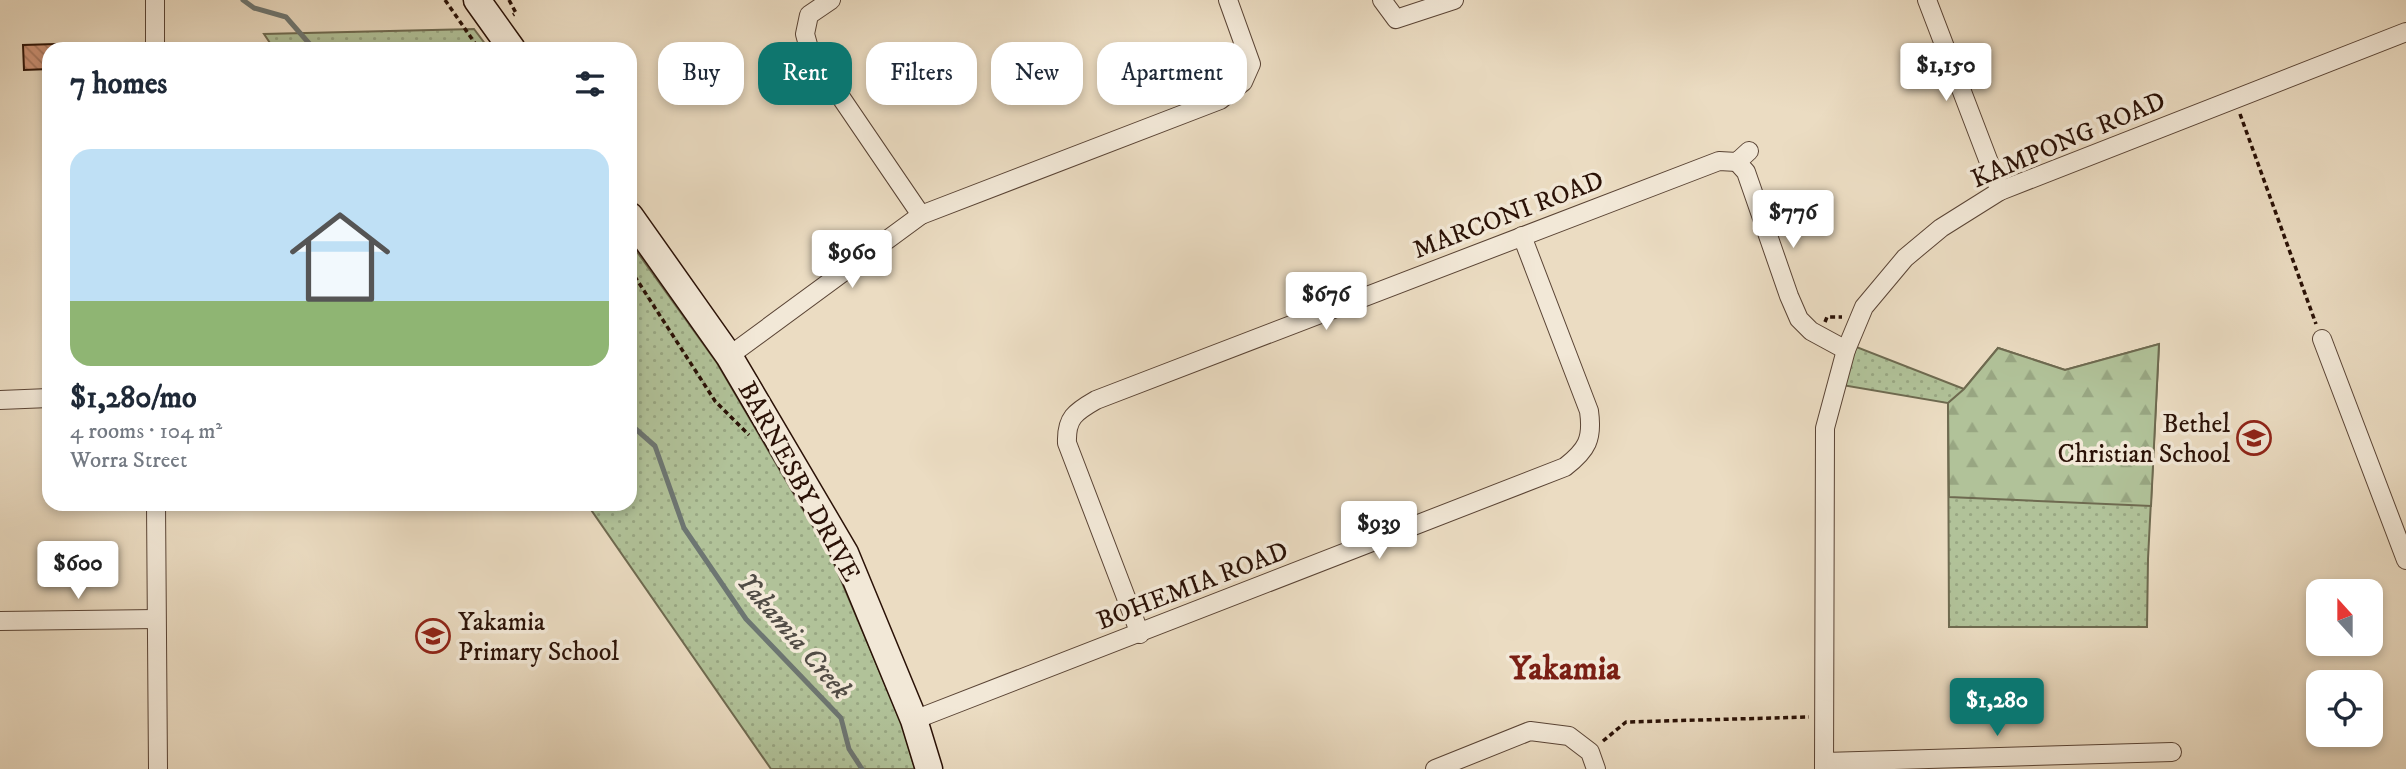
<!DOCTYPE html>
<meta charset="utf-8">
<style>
body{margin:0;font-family:"IM FELL DW Pica",serif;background:#f6f6f7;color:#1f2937;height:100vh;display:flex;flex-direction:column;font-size:26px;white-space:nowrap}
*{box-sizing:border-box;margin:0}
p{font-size:23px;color:#747a83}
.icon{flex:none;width:38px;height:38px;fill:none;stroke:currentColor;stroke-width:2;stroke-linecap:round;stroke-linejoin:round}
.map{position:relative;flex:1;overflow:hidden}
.drawer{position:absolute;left:42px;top:42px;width:595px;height:469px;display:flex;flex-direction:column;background:#fff;border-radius:21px;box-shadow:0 4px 10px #0003}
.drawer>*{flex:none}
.top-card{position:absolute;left:658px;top:42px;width:665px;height:63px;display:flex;gap:14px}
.needle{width:46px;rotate:339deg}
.tools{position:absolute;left:2306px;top:579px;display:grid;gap:14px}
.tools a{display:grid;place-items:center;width:77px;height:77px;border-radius:14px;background:#fff;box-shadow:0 4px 10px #0003;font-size:35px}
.price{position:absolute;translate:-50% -60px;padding:0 16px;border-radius:7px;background:#fff;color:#222;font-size:23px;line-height:46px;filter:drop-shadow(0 2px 4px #0008)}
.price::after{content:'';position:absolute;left:50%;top:42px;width:21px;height:16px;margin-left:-10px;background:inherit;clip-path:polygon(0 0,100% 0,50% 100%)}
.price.on{background:#0f766e;color:#fff}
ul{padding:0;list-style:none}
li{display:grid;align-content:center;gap:14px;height:371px;padding:0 28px}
li span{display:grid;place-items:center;height:217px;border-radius:21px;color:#555}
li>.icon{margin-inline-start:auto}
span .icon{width:126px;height:126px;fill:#fffc;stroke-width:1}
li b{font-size:30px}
h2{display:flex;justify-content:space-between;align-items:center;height:84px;padding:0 28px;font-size:30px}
.chip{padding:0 24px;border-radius:21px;background:#fff;box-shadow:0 4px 10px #0003;font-size:24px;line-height:63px}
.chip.on{background:#0f766e;color:#fff}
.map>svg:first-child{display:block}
.grass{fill:url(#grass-dots);stroke:#6e6a50;stroke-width:2}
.forest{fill:url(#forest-firs);stroke:#6e6a50;stroke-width:2}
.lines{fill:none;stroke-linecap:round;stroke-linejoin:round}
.stream{stroke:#6d7672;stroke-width:5}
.building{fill:url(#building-back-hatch);stroke:#2a1106;stroke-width:2}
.street-casing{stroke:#5a4435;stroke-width:20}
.secondary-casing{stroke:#2a1106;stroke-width:29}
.path{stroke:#2a1106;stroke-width:3.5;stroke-dasharray:5 3.5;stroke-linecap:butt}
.street{stroke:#f2e8d7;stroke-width:18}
.secondary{stroke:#f2e8d7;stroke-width:26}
.labels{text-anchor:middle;stroke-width:7;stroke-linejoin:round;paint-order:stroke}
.street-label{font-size:26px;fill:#2a1106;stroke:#f2e8d7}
.poi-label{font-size:26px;fill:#2a1106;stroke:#f2e8d7;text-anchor:end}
.water-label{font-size:28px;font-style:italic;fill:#514c45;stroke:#f2e8d7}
.district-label{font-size:33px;font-weight:bold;fill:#7a1f14;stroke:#f2e8d7}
</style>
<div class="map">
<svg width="2406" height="769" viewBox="0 0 2406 769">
<defs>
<pattern id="grass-dots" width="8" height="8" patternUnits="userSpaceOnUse" patternTransform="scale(1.75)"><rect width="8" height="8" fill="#b1c299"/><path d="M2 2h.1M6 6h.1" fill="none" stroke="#98a682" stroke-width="1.8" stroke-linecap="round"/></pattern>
<pattern id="forest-firs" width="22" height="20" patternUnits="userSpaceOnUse" patternTransform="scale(1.75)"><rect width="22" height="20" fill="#b1c299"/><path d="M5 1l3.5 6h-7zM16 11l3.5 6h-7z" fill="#98a682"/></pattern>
<pattern id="building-back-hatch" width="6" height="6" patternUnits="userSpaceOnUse" patternTransform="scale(1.75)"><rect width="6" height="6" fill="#d4987d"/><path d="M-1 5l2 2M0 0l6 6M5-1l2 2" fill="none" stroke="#ac7b64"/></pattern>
</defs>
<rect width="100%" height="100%" fill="#ebdcc2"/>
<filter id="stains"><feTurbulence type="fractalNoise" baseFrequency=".00286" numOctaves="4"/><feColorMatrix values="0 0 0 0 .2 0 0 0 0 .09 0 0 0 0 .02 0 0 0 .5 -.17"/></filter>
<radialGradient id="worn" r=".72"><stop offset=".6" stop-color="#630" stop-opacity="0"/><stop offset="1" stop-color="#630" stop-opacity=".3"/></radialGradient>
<g class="grass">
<path d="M474,29L489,49H274L264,34Z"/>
<path d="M630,242L717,363L832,559L902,724L915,769H771L587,504H630Z"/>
<path d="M2159,344L2148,559L2147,627H1949L1948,403L1842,385L1854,346L1964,389L1998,348L2065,370Z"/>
</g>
<path class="forest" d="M2159,344L2151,506L1949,497L1948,403L1964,389L1998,348L2065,370Z"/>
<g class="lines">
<g class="stream">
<path d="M243,0L254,8L286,17L314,49"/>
<path d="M630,424L655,446L684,528L746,619L841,718L849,749L862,769"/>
</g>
</g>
<path class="building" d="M55,44V49H49V69L24,70L23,45Z"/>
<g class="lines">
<g class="street-casing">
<g id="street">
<path d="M155,0V49"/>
<path d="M831,0L809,15L805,34L810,52L921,215"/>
<path d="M1382,0L1396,19L1454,0"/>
<path d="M1927,0L2000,191"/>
<path d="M1737,162L1746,172L1789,296L1799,319L1811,331L1846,350"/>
<path d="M2322,339L2406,560"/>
<path d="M729,356L921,215L1220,100L1243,82L1251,64L1228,0"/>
<path d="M0,400L49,398"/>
<path d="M156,504L158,769"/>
<path d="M0,621L156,619"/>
<path d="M1140,634L1067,443C1066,418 1075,412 1096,400L1719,161L1737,162L1749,151"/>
<path d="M914,720L1565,467C1587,450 1593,439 1589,411L1522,236"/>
<path d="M1824,762L2172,752"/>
<path d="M1435,769L1530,731L1569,736L1590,752L1596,769"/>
<path d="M1824,769L1825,428L1846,350L1864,307L1905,258L1941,228L2000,191L2406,32"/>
</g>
</g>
<g class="secondary-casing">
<g id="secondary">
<path d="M477,0L512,49"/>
<path d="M630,216L729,356L845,553L914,720L929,769"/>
</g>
</g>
<g class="path">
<path d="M445,0L479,49"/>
<path d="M509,0L516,13L513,15"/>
<path d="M2240,114L2316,324"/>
<path d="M630,269L715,401L749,435"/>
<path d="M1825,322L1827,317H1842"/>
<path d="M1603,741L1626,722L1809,717"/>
</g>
<use href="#street" class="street"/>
<use href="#secondary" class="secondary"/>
</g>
<defs>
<g id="school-ring" transform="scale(1.75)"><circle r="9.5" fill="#f2e8d7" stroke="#8f2418" stroke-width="1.5"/><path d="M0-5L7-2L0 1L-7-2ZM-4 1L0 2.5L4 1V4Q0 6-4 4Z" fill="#8f2418"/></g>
</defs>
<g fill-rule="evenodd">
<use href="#school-ring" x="2254" y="438"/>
<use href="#school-ring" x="433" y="636"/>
</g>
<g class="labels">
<g class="street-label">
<text transform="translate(2068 139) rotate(-23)" y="9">KAMPONG ROAD</text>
<text transform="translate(1508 214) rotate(-21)" y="9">MARCONI ROAD</text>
<text transform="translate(800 481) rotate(61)" y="9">BARNESBY DRIVE</text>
<text transform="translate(1192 585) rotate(-21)" y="9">BOHEMIA ROAD</text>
</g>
<g class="poi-label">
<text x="2230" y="432">Bethel<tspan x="2230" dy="30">Christian School</tspan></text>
<text x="458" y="630" text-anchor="start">Yakamia<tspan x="458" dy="30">Primary School</tspan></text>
</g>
<g class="water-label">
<text transform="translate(795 635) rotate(49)" y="10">Yakamia Creek</text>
</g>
<g class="district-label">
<text x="1565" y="679">Yakamia</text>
</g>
</g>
<rect width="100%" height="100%" filter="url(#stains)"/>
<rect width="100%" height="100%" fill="url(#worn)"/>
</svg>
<div class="tools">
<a><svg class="needle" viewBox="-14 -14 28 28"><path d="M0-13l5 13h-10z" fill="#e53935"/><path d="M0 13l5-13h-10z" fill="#747a83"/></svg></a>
<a><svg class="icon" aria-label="locate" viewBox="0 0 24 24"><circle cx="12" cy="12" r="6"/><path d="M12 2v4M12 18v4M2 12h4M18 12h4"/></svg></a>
</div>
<b class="price" style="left:1946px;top:103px">$1,150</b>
<b class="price" style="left:1793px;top:250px">$776</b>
<b class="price" style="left:852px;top:290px">$960</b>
<b class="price" style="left:1326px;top:332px">$676</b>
<b class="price" style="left:1379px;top:561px">$939</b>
<b class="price" style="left:78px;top:601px">$600</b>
<b class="price on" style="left:1997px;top:738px">$1,280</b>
<div class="top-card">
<a class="chip">Buy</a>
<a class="chip on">Rent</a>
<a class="chip">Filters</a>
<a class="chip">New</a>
<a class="chip">Apartment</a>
</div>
<section class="drawer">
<h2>7 homes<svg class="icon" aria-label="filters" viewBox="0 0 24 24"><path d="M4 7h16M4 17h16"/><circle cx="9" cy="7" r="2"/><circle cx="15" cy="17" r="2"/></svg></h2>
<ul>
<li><span style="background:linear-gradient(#bfe0f5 70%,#8fb573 0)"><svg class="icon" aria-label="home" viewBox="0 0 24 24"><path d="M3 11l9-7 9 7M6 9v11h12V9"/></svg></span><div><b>$1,280/mo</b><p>4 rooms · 104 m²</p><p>Worra Street</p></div></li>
</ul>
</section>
</div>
